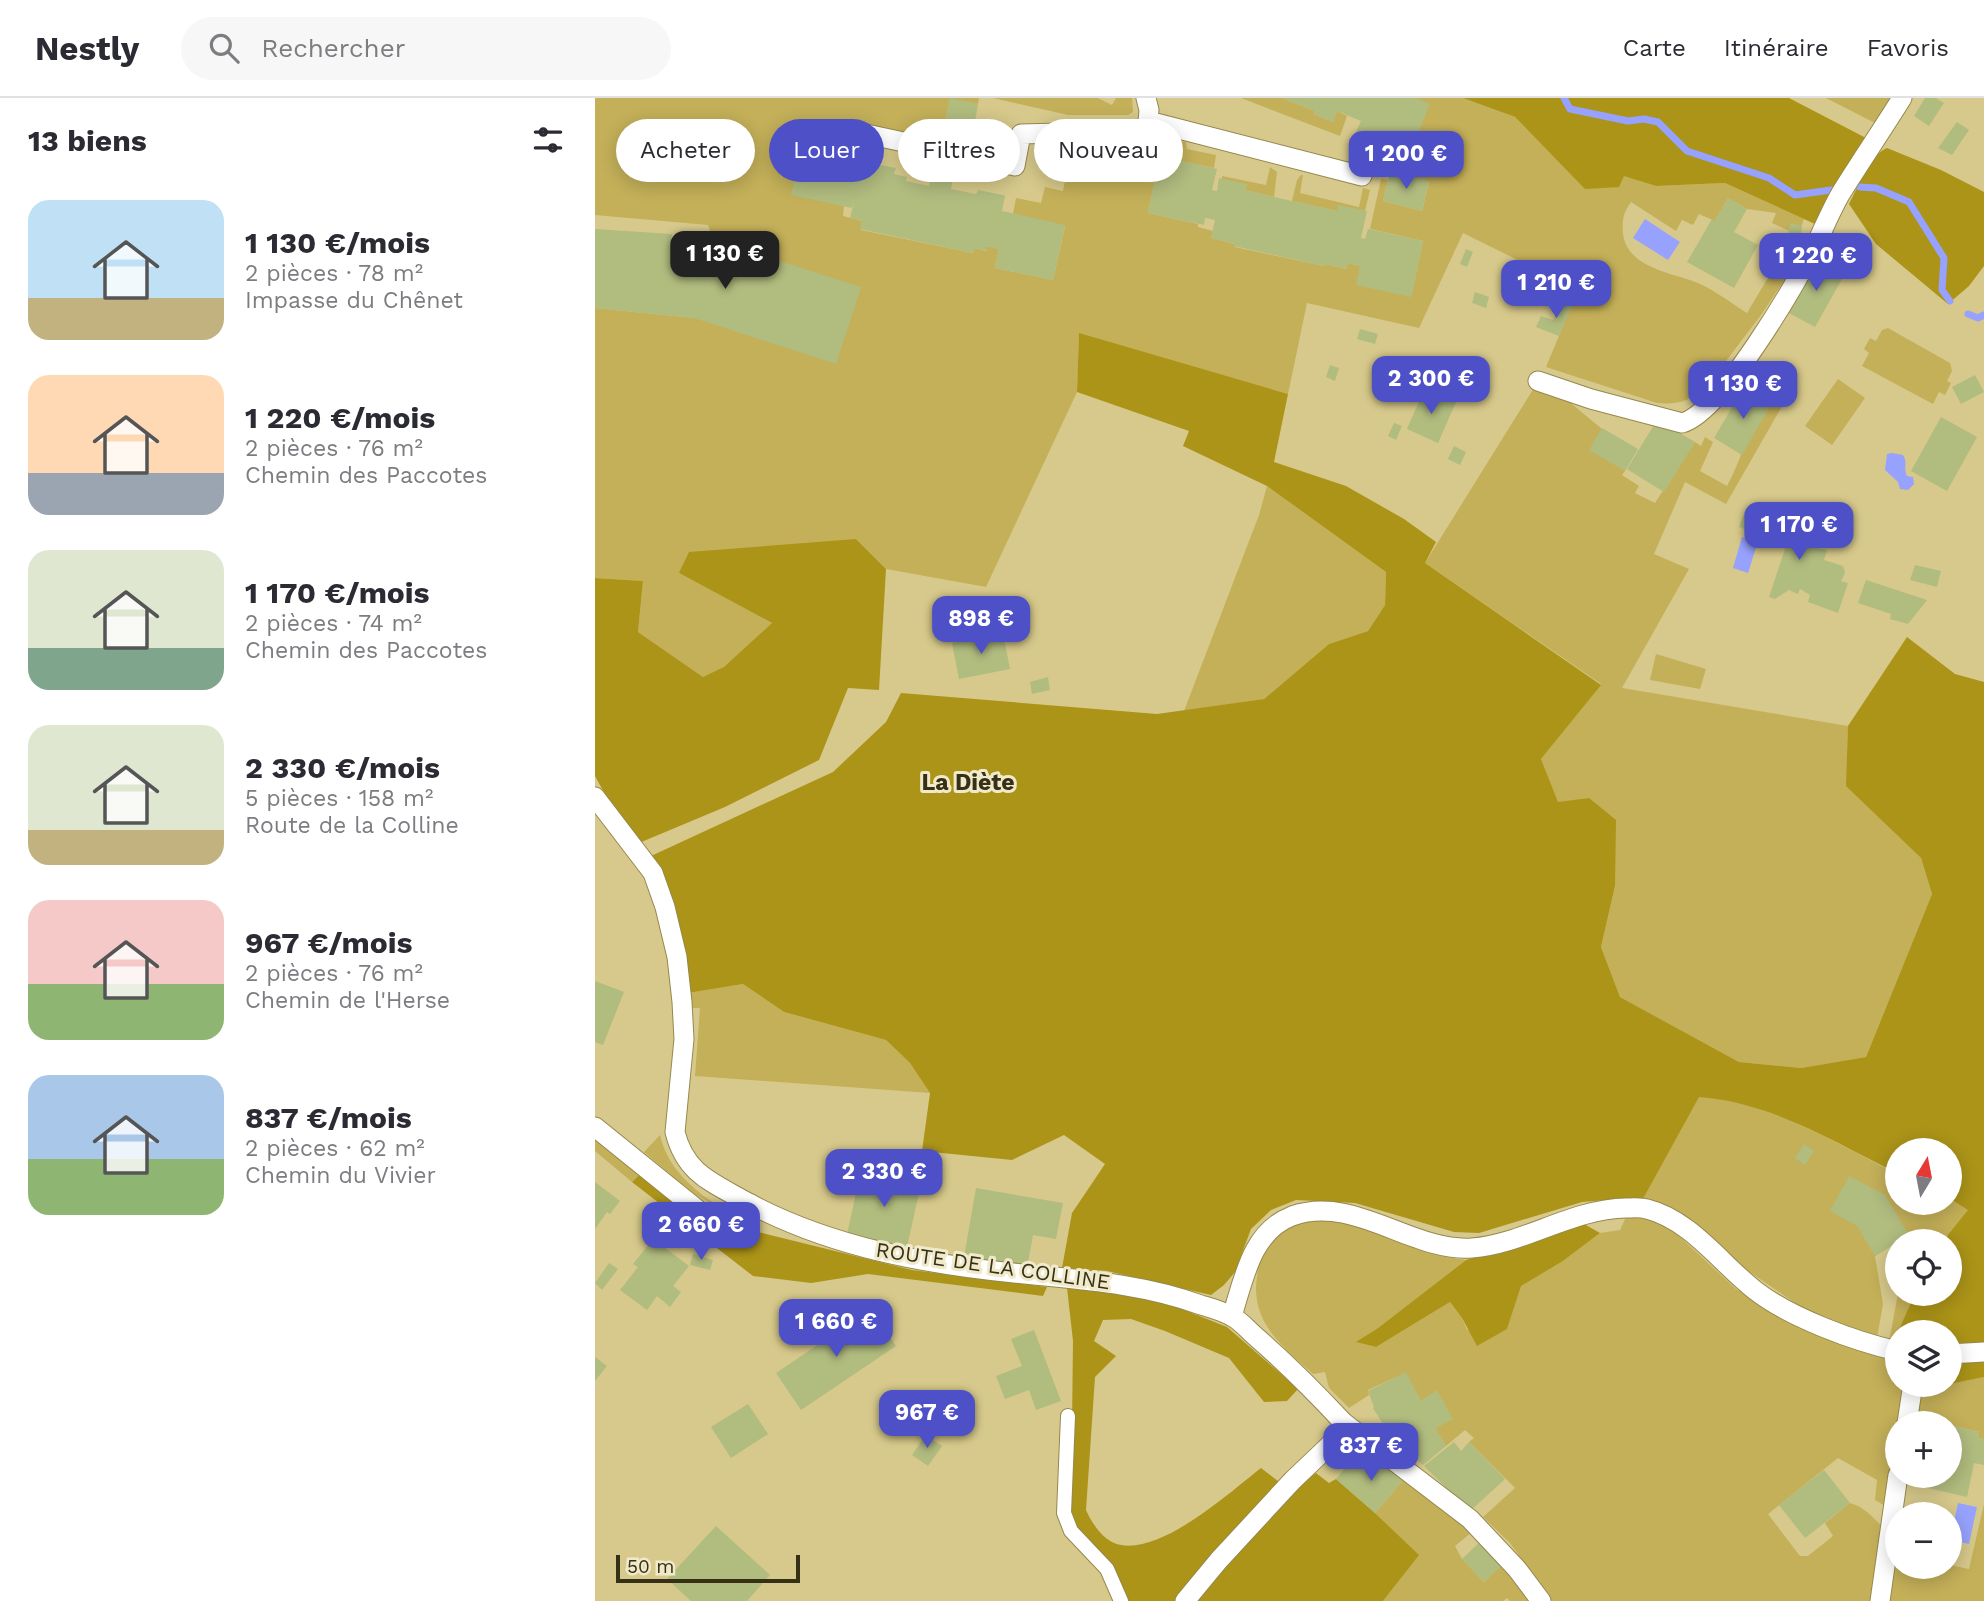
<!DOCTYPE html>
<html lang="fr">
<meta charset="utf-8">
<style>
body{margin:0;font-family:"Work Sans",sans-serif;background:#f7f7f7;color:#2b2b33;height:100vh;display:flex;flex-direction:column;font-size:26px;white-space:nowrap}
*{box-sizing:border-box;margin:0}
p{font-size:23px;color:#7c7c81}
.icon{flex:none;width:38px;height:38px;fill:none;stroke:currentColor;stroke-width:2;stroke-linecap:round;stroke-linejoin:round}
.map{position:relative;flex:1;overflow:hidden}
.drawer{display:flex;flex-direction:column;background:#fff;width:595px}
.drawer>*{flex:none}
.top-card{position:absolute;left:21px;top:21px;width:665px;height:63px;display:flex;gap:14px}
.needle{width:46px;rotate:10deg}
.fabs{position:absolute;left:1290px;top:1040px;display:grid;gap:14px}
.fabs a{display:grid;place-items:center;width:77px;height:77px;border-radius:50%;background:#fff;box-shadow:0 4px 18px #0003;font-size:35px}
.scale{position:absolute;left:21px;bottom:18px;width:184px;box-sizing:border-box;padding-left:7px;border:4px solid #363017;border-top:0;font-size:19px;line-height:24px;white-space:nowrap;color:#363017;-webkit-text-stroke:5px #f0eacb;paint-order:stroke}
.price{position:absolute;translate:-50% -60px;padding:0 16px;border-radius:14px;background:#4d50c6;color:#fff;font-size:23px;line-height:46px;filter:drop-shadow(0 2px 4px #0008)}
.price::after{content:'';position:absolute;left:50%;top:42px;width:21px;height:16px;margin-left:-10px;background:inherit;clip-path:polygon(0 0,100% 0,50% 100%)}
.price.active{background:#222;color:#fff}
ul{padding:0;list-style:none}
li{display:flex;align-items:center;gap:21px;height:175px;padding:0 28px}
li span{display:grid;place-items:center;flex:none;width:196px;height:140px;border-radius:21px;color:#555}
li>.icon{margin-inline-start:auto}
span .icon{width:84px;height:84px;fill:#fffc;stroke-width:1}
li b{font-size:30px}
h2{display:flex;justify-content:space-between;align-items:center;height:84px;padding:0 28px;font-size:30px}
.pill{padding:0 24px;border-radius:32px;background:#fff;box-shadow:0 4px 18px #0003;font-size:24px;line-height:63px}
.pill.active{background:#4d50c6;color:#fff}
header{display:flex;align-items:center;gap:42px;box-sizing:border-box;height:98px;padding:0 35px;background:#fff;border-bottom:2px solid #e1e1e2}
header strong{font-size:33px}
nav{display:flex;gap:38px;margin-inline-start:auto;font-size:24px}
.search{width:490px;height:63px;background:#f7f7f7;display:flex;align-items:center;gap:18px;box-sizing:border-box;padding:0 24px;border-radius:38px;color:#7c7c81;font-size:26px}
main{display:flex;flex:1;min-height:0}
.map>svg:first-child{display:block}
.green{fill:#c4b059}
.forest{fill:#ac9418}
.water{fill:#96a2fd}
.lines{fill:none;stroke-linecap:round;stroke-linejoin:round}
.stream{stroke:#96a2fd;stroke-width:7}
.building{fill:#b1bc7f}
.pedestrian-casing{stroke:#96884c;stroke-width:16}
.minor-casing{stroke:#96884c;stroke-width:21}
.pedestrian{stroke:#fff;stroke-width:14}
.minor{stroke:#fff;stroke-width:19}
.labels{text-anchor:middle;stroke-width:6;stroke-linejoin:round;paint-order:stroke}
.street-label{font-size:21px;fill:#363017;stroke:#f0eacb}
.neighbourhood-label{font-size:23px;font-weight:bold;fill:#363017;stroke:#f0eacb}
</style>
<header>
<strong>Nestly</strong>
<div class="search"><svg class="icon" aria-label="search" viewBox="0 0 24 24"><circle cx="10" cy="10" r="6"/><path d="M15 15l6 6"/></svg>Rechercher</div>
<nav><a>Carte</a><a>Itinéraire</a><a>Favoris</a></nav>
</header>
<main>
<section class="drawer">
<h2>13 biens<svg class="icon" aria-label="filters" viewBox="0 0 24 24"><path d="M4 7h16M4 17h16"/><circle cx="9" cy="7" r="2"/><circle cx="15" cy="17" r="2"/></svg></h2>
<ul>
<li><span style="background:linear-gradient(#bfe0f5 70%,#c2b280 0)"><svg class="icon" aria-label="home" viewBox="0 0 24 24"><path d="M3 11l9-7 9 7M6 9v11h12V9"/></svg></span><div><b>1 130 €/mois</b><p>2 pièces · 78 m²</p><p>Impasse du Chênet</p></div></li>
<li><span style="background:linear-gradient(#ffd9b3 70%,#9aa5b1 0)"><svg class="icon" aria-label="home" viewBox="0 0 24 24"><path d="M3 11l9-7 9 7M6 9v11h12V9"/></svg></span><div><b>1 220 €/mois</b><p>2 pièces · 76 m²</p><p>Chemin des Paccotes</p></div></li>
<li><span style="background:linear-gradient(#dfe7d0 70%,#7fa58c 0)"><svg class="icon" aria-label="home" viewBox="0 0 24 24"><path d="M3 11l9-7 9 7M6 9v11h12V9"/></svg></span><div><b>1 170 €/mois</b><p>2 pièces · 74 m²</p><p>Chemin des Paccotes</p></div></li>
<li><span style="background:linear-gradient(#dfe7d0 75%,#c2b280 0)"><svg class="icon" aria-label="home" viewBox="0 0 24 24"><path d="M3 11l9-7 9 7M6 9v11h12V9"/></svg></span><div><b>2 330 €/mois</b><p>5 pièces · 158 m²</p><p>Route de la Colline</p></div></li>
<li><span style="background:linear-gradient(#f6c9c9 60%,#8fb573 0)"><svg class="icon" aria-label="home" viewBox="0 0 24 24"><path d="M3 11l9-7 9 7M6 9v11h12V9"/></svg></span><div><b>967 €/mois</b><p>2 pièces · 76 m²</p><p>Chemin de l'Herse</p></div></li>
<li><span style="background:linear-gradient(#a9c7e8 60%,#8fb573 0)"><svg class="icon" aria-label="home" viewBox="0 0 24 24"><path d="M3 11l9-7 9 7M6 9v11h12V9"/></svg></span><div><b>837 €/mois</b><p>2 pièces · 62 m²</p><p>Chemin du Vivier</p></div></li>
</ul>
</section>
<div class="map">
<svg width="1389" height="1503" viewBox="0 0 1389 1503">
<rect width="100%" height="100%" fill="#d7c98b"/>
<g class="green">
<path d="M0,0H384L383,6L355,1L346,44L263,26L258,51L194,38L188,67L191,72L201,74L249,108L248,118L267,123L266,132L378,155L379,150L391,153L392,148L404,151L400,170L458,182L470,128L418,116L421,100L446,105L450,89L468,93L472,72L454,68L450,63L453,52L465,45L476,42L553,43L560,38L591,44L592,51L621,57L619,70L565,59L553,115L603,126V129L618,133L616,140L640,146V149L729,168L730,166L751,171L753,165L765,168L816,199L828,143L775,131L786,81L793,82L788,103L827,113L834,84L771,71L755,64L764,40L813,59L834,6L820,0H868L920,19L990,90L1029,77L1061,88L1130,85L1209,121L1203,137L1177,125L1181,115L1152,111L1133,100L1120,123L1104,116L1098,127L1087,122L1081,133L1036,104C1028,115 1027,123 1028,135C1031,167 1071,174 1095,182C1115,188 1134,204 1152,215L1171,183L1191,159L1199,162V168L1166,217L1109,292C1094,303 1081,307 1062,305L951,269L983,192L868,135L824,230L712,205L693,296L484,236L482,294L391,489L291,471L261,441L84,475L177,525L129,570L108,579L43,534L48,483L0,480V210L99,220L118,142L113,127L0,117Z"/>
<path d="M398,0H503L517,7L521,0H537L538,14L533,17H473Z"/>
<path d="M646,0H687L720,13L719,16L738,24L742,13L752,18L745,38Z"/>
<path d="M1231,0H1296L1280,25Z"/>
<path d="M675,69L682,74L679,99L650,92L652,87L627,81V78L671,87Z"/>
<path d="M706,77H708L705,95L764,109L768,90L775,92L770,113H742L697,103L702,82Z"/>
<path d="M1293,230L1355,265L1357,273L1352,283L1356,285L1350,297L1344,294L1338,306L1267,268L1274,255L1269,251L1275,240L1281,243L1287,232Z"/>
<path d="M1243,281L1270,300L1237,347L1210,328Z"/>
<path d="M1175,285L1194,296L1131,406L1090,384L1059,456L1094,471L1027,590L1253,628L1252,688L1326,760L1337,796L1271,959L1206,970L1144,964L1025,899L1006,849L1020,788L994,700L963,705L946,661L1006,586L830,465L939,290L966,297L1007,331L1030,373L1027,377L1044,388L1040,395L1060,405L1100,344L1106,348L1110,339L1118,344L1105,373L1132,388C1150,355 1157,318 1175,285Z"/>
<path d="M672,388L791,474L790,507L773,533L734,546L669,601L589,613L664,417Z"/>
<path d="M1061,556L1111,571L1105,591L1055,582Z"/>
<path d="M148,886L189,914L291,942L315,965L335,995L100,978L105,910H96L93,895Z"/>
<path d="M1104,998C1176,1005 1239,1044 1302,1076V1104H1354L1355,1102L1374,1112L1348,1143H1321L1314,1137L1280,1158L1288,1206L1282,1240L1206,1209L1048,1101Z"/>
<path d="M65,1037C72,1067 92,1086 117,1104L116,1105L99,1096L49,1054Z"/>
<path d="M0,1038L46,1075L37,1084L0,1053Z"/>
<path d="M1031,1119L1051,1120L1071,1126L1141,1191L1169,1208L1257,1248L1302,1262V1286H1308L1290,1408L1280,1402L1282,1382L1243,1360L1173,1416L1205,1458H1213L1238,1438L1230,1425L1255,1405C1270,1409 1278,1420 1289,1430L1278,1503H957L915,1445L888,1419L920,1390L874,1344L879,1340L870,1332L851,1348L840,1330L857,1321L842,1293L826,1303L810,1275L773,1292L774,1297L754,1310L734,1290L730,1274L718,1276C688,1249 655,1224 662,1179C663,1168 665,1157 671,1148C687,1125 722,1116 748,1123C790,1134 828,1156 871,1162L783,1230L762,1244L781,1249L855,1204L867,1220L872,1232L912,1231L925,1188L968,1163L1005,1135L1025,1132Z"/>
<path d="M1303,1195H1320L1301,1239L1294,1244Z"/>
<path d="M1389,1279V1341L1383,1340L1384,1334L1355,1327L1354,1325H1319L1329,1291Z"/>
<path d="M810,1380L877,1434L860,1448L867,1461L889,1484L908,1466L937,1503H915L912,1500L908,1503H788L823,1457L780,1415Z"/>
<path d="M1389,1406V1503H1294L1302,1459V1468L1355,1467L1374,1471Z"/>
</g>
<g class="forest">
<path d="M868,0H1194L1271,40L1220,126L1130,85L1061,88L1029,78L1024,89L990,91L920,19Z"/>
<path d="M1292,50L1346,72L1389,94V168L1374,188L1353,206L1281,146L1254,106C1262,91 1276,56 1292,50Z"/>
<path d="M484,235L693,296L679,364L751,388L809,421L841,444L830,465L1006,587L946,661L963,704L994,700L1021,722L1020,788L1006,849L1025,899L1144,964L1206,970L1271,959L1337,796L1326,760L1251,688L1253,628L1312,539L1360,576L1389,584V1279L1355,1286L1354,1234H1303L1320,1195H1354V1143H1348L1373,1112L1355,1101L1354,1052H1302V1075C1239,1044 1175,1004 1104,999L1048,1101H1023L987,1104L884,1135L859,1134L760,1105L701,1102L676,1112L656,1131L640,1174L629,1187L616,1197L512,1173L467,1170L477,1115L510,1066L469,1037L417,1062L327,1053L335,995L315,965L291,942L189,914L148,886L93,895L56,758L238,674L291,624L306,595L562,616L669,601L734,546L773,533L790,507L791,474L672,388L588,348L594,333L482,294Z"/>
<path d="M261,441L291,471L284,592L253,590L224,662L130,709L44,745L16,707L0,678V480L48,483L43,534L108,579L129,569L177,525L84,475L94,454Z"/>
<path d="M46,1075L132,1128L134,1135L159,1133L317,1172L452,1189L448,1198L273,1176L216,1185L158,1178L37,1084Z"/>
<path d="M989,1126L1005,1135L968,1163L926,1188L912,1231L882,1248L867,1220L855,1204L781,1249L761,1244L783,1230L871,1162Z"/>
<path d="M477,1185L577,1207L632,1229L703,1291L692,1303L669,1304L634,1260L570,1233L536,1221L508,1222L499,1243L521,1258L500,1279L491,1412C496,1424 507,1440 519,1445C561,1462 635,1394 666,1370L696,1393L721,1375L734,1385L741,1381L780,1415L824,1457L788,1503H531L523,1478L513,1462L496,1448L485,1436L476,1412L478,1243L472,1190L473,1187Z"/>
</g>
<g class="water">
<path d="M1050,121L1085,144L1073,162L1038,140Z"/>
<path d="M1297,355L1308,357C1313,364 1308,371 1312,378L1318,379L1319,386L1313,392L1305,391L1303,384L1290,372L1292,356Z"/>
<path d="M1147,439L1163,443L1153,475L1138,470Z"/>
<path d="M1363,1405L1382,1409L1374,1446L1355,1442Z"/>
</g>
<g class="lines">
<g class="stream">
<path d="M969,0L975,11L1033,23L1049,21L1063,24L1092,53L1174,80L1200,97L1236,92"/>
<path d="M1265,89L1281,90L1314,104L1349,160L1347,192L1355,203"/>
<path d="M1373,216L1383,220L1389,217"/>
</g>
</g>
<g class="building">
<path d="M355,0L383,6L376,46L347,40Z"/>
<path d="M687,0H820L835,6L813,59L759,38L766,23L742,13L738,24L719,16L720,13Z"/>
<path d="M1330,0H1341L1349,5L1334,28L1319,18Z"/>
<path d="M1362,24L1374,32L1357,57L1343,50Z"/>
<path d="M209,41L270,53L267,67L279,69L280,66L301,70L299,76L312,79L311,83L334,88L337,70L359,75L356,91L381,96L383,92L408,97L410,98L407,113L470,127L458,182L400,170L404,151L392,148V153L379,150L378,155L265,131L267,123L255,120L260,100L257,110L196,97Z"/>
<path d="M565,58L622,71L617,92L622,93L624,80L652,86L650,92L679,99L742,113L743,107L772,113L766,140L770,141L773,131L828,143L816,199L761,187L765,168L753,165L752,171L730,166L729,168L639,148L640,146L616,140L620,122L610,120L609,127L553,115Z"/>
<path d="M795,74L834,83L827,113L788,103Z"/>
<path d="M1133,100L1152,111L1139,134L1163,147L1139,190L1092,164L1117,121L1120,123Z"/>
<path d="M1195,125L1207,128L1202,164L1190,163Z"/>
<path d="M0,131L77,136L76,151L114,159L118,142L266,189L241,266L99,220L0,210Z"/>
<path d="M871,151L878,154L872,169L865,166Z"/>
<path d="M1227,161L1251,174L1220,229L1192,214L1216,171L1221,173Z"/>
<path d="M927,182L941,188L937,196L923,190Z"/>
<path d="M880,194L894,199L891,210L877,205Z"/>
<path d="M966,203L977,208L964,238L941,229L946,218L958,222Z"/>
<path d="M765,231L783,236L780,246L762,241Z"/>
<path d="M735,267L744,270L740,283L731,279Z"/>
<path d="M1380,277L1389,294L1366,306L1357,289Z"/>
<path d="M1149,289L1177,305L1147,357L1119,340Z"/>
<path d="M830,290L861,304L843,345L812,331Z"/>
<path d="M1346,319L1382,339L1352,393L1316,373Z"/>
<path d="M1062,322L1100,344L1069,394L1032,371Z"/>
<path d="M799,325L807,328L801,342L793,338Z"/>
<path d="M1007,330L1043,351L1030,373L994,352Z"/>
<path d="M859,348L871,354L865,367L853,361Z"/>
<path d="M1151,410L1206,427L1200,445L1232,452L1229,462L1248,468L1250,475L1246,483L1253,485L1243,515L1213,504L1215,497L1205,491L1203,496L1194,492L1180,501L1174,499L1191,448L1154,437L1155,433L1144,429Z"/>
<path d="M1320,467L1346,473L1342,489L1315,482Z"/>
<path d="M1271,482L1332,502L1313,526L1295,521L1296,516L1263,505Z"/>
<path d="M408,535L415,571L364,581L357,545Z"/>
<path d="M453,579L455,592L437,596L435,584Z"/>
<path d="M0,883L29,894L8,947L0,944Z"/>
<path d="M1209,1046L1219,1053L1210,1067L1200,1060Z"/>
<path d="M266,1073L326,1086L312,1149L252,1136Z"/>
<path d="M1254,1078L1290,1097L1314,1137L1280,1158L1262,1128L1235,1113Z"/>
<path d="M0,1084L25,1103L15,1116L12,1114L0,1131Z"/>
<path d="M381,1090L468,1105L461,1141L438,1137L432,1170L369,1159Z"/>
<path d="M58,1141L94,1168L78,1188L86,1194L75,1209L62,1198L52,1212L25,1192L43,1169L38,1166Z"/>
<path d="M98,1156L118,1162L115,1172L95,1167Z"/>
<path d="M14,1165L23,1171L7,1192L0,1185Z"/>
<path d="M276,1211L301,1248L206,1312L181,1275Z"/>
<path d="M439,1232L466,1303L441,1312L434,1292L410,1301L401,1278L427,1268L416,1241Z"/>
<path d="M0,1259L12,1268L0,1283Z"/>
<path d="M811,1274L826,1303L842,1292L858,1321L840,1330L851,1348L828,1367L810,1352L797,1332L793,1334L778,1310L779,1309L773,1293Z"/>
<path d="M153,1306L173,1336L136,1360L116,1329Z"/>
<path d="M1354,1327L1384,1334L1383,1340L1389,1341V1367L1379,1365L1372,1399L1315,1386L1317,1377H1354Z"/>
<path d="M331,1337L347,1348L333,1368L317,1357Z"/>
<path d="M859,1344L866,1353L874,1344L910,1381L875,1413L829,1368Z"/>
<path d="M787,1361L810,1380L780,1415L741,1381L757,1362L773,1376Z"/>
<path d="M1229,1372L1255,1405L1210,1440L1184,1407Z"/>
<path d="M121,1428L175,1477L152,1503H96L72,1481Z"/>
<path d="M888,1441L910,1465L889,1484L867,1461Z"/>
</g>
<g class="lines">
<g class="pedestrian-casing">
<path id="pedestrian" d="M473,1318L469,1415L476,1433L512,1471L526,1503"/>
</g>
<g class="minor-casing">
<g id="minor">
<path d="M551,0L554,12L553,23L767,78"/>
<path d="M262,34L420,68L426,36L543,33L552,28L553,23"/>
<path d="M943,283L996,301L1087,325C1127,314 1200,187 1220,148C1229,130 1236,112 1246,95C1266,63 1287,32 1307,0"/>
<path d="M0,699L58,775L70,809L82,859L87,904L89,941L80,1034C90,1074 114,1083 148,1102C233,1149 333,1167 429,1176C489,1182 549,1186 606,1207C616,1210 627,1213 636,1218C645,1222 653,1232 660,1238C691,1265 720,1294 748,1324L739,1343L698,1382L624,1462L590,1503"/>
<path d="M0,1029L109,1117C123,1121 137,1121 151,1116L156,1106"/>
<path d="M637,1218C649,1181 656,1134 697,1118C759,1096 816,1154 877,1150C929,1146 976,1111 1031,1110C1037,1110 1045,1109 1052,1111C1096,1122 1127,1167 1161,1193C1196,1220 1259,1243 1302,1253"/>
<path d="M1354,1256L1389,1254"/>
<path d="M748,1324L875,1421L922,1471L946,1503"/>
<path d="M1312,1325L1318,1286"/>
<path d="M1285,1503L1303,1377"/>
</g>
</g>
<use href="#pedestrian" class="pedestrian"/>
<use href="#minor" class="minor"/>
</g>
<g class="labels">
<g class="street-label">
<text transform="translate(398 1168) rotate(8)" y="7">ROUTE DE LA COLLINE</text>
</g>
<g class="neighbourhood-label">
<text x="373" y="692">La Diète</text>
</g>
</g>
</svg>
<div class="fabs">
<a><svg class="needle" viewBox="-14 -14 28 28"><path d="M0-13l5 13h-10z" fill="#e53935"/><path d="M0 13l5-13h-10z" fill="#7c7c81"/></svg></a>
<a><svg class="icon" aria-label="locate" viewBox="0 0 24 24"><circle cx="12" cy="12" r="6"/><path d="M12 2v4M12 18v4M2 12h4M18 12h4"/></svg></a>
<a><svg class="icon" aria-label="layers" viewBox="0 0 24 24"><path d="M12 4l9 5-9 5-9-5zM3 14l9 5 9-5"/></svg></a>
<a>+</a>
<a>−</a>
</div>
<div class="scale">50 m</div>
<b class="price" style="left:811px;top:93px">1 200 €</b>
<b class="price active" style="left:130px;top:193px">1 130 €</b>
<b class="price" style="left:1221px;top:195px">1 220 €</b>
<b class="price" style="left:961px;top:222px">1 210 €</b>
<b class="price" style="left:836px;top:318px">2 300 €</b>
<b class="price" style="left:1148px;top:323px">1 130 €</b>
<b class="price" style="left:1204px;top:464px">1 170 €</b>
<b class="price" style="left:386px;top:558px">898 €</b>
<b class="price" style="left:289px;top:1111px">2 330 €</b>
<b class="price" style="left:106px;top:1164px">2 660 €</b>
<b class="price" style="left:241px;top:1261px">1 660 €</b>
<b class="price" style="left:332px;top:1352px">967 €</b>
<b class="price" style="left:776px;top:1385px">837 €</b>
<div class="top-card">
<a class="pill">Acheter</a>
<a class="pill active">Louer</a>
<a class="pill">Filtres</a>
<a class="pill">Nouveau</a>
</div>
</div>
</main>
